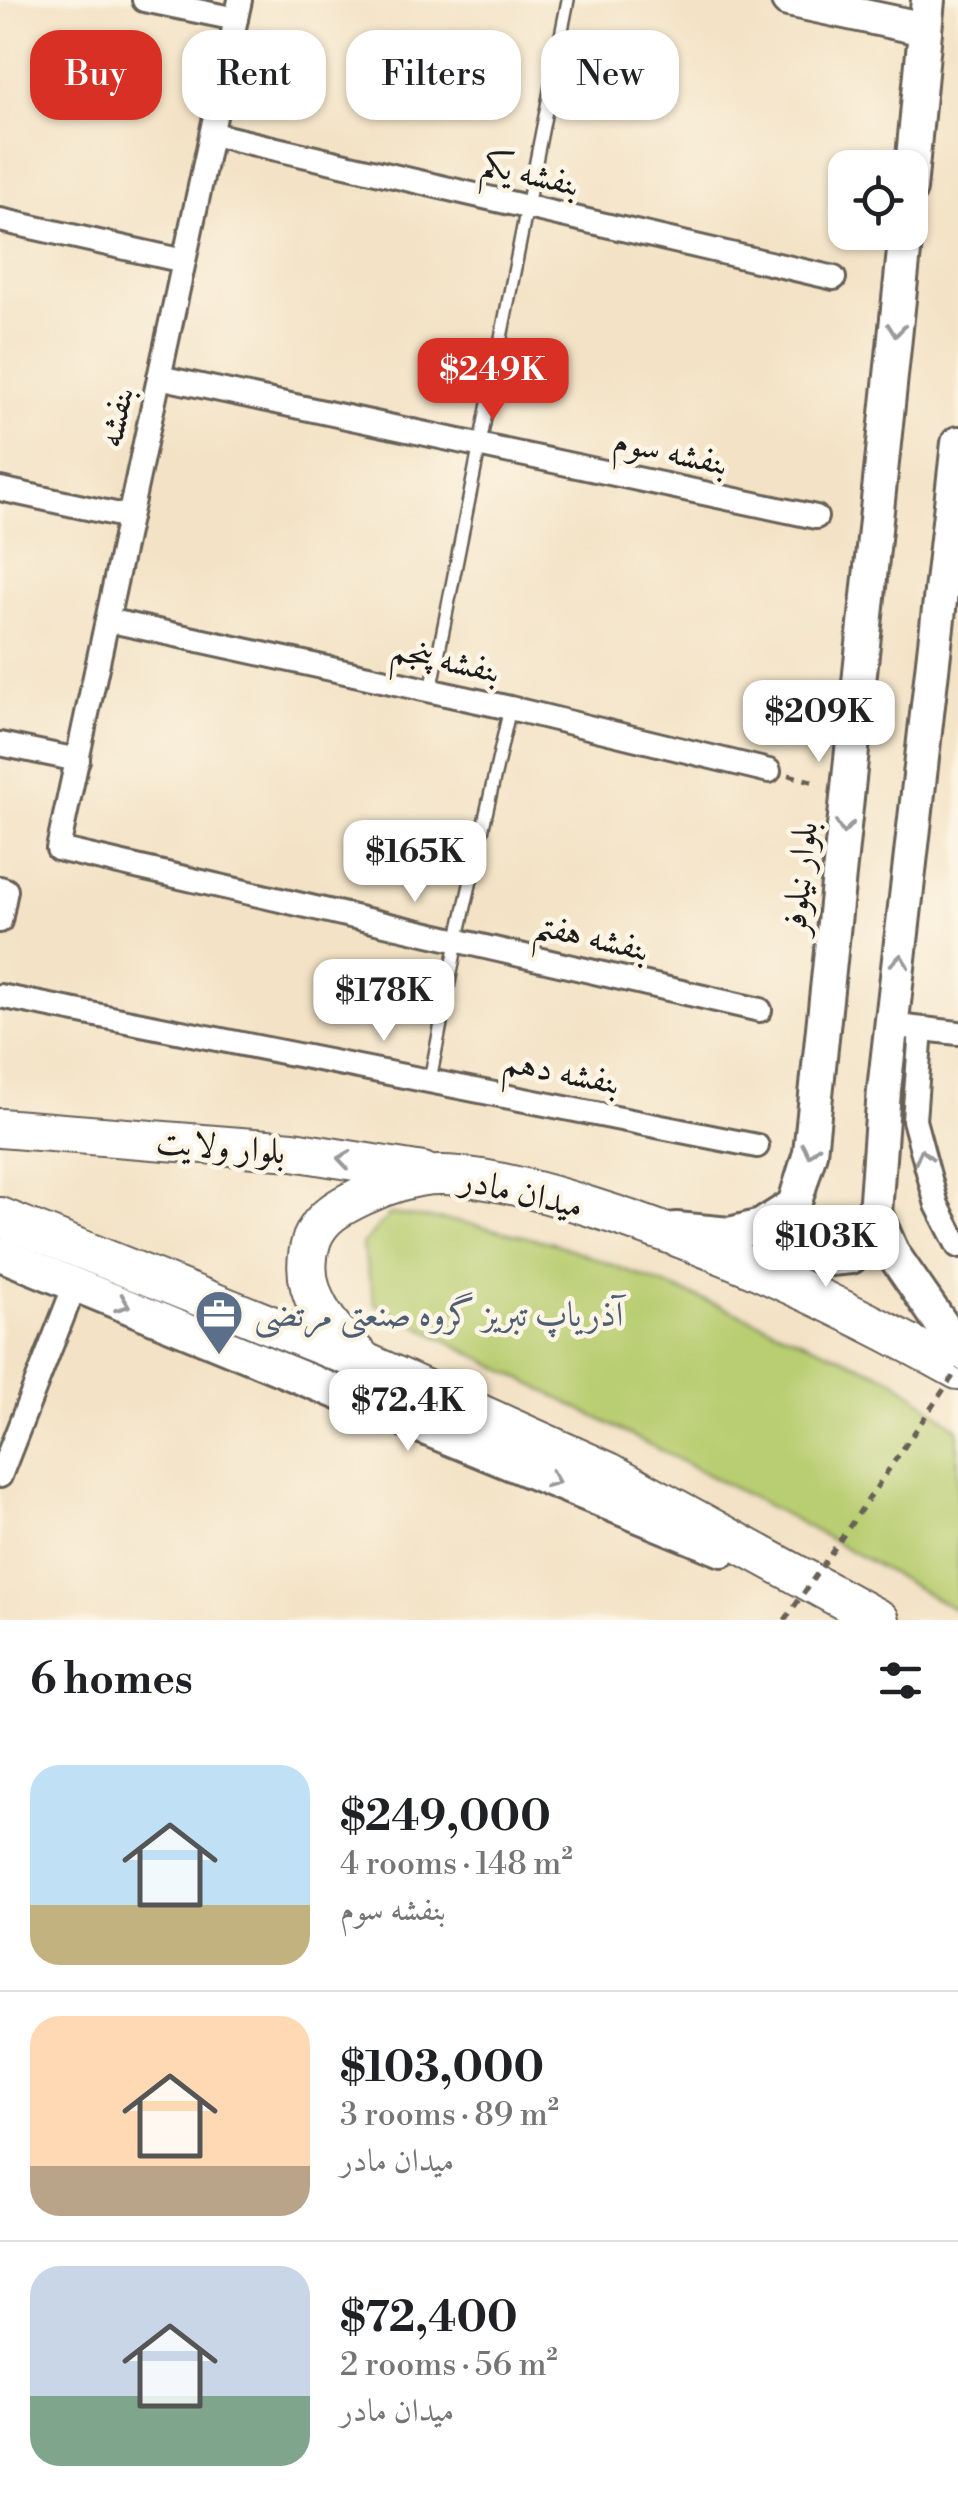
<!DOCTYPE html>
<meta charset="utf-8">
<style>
body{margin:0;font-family:"Libre Bodoni",Amiri,serif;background:#f6f6f6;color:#202124;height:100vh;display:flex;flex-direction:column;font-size:38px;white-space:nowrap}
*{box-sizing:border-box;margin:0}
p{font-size:32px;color:#757577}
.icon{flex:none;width:55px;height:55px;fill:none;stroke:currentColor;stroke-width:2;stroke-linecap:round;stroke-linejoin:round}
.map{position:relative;height:1620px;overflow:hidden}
.side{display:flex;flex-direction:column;background:#fff;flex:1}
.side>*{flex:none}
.guide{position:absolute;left:30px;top:30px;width:900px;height:90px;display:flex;gap:20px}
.buttons{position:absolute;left:828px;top:150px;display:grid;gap:20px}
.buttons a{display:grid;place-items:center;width:100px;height:100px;border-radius:20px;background:#fff;box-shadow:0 2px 8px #0004;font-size:50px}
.price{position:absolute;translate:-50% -85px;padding:0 22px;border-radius:20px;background:#fff;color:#222;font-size:32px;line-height:65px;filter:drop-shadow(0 2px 5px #0008)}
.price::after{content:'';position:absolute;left:50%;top:60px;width:30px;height:22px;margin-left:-15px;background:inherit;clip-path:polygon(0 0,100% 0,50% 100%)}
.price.on{background:#d93025;color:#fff}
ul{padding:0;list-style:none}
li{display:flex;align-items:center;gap:30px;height:250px;padding:0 30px}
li+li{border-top:2px solid #e0e0e0}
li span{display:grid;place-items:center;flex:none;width:280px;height:200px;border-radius:30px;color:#555}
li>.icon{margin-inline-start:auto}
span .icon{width:120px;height:120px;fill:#fffc;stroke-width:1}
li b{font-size:42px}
h2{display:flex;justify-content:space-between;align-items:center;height:120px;padding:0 30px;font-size:42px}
.tag{padding:0 35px;border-radius:30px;background:#fff;box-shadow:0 2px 8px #0004;font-size:35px;line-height:90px}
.tag.on{background:#d93025;color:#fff}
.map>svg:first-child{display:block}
.green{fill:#b9ce72;stroke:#6a7547;stroke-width:2.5}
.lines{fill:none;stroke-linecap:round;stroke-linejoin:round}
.lane-casing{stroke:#676157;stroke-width:16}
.street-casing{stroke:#676157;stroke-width:28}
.secondary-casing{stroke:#676157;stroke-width:38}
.primary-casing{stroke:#676157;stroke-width:42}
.path{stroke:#676157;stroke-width:5;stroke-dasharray:8 8;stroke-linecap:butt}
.lane{stroke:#fff;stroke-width:11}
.street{stroke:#fff;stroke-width:22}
.secondary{stroke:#fff;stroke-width:32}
.primary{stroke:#fff;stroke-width:38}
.path-bridge{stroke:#676157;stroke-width:5;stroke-dasharray:8 8;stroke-linecap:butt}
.oneway{stroke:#999}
.labels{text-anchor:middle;stroke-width:9;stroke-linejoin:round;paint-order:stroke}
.street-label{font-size:35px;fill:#1c1c1c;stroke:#fcf5e5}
.service-label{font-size:35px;fill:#4e5e75;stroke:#fcf5e5;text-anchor:start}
</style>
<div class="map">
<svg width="958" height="1620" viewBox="0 0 958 1620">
<rect width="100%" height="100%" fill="#fcf5e5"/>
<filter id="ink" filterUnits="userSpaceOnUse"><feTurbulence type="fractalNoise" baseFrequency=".01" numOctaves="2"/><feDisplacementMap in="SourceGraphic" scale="20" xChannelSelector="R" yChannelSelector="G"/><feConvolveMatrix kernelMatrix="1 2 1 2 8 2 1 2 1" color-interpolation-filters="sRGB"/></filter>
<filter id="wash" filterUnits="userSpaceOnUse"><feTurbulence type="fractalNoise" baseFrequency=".0048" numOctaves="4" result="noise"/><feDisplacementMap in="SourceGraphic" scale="40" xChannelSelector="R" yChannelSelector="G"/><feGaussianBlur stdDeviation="2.25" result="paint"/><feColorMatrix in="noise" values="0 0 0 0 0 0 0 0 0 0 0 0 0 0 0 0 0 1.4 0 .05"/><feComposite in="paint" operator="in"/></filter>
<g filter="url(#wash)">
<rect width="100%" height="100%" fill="#f3e2c5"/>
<path class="green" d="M390,1214L462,1222L557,1244L728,1309L895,1380L958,1429V1611L792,1518L375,1304L362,1245Z"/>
</g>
<g filter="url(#ink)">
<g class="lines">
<g class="lane-casing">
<g id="lane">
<path d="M431,691L568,0"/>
<path d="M430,1080L457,942L510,708"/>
</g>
</g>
<g class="street-casing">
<g id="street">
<path d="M144,0L236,19"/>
<path d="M240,0L58,849L760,1010"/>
<path d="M212,134L834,278"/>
<path d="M0,220L184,261"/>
<path d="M159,377L816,517"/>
<path d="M0,489L129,517"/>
<path d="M107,620L510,708L769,771"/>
<path d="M0,744L78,760"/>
<path d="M0,888L6,890L0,921"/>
<path d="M0,996L757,1146"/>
<path d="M906,1027L958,1033"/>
<path d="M921,1029L914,1120L937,1205L958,1246"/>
<path d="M0,1476L75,1285"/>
</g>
</g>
<g class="secondary-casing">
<g id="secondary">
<path d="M788,0L925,29"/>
<path d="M910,189L928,0"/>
<path d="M958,443L884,1090L875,1213L893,1254L958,1348"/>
<path d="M794,1205L797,1235L810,1254L830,1259L851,1257L866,1240L875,1213"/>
<path d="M676,1229L730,1234L761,1226L794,1205L810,1153L906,232"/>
<path d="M0,1254L722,1550"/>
</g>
</g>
<g class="primary-casing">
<g id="primary">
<path d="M0,1128L293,1151L423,1172"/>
<path d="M0,1217L356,1359"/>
<path d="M880,1620L609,1472L365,1362C330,1329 294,1291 312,1239C321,1216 341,1206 362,1196C385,1185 417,1174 442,1175C488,1176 547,1193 591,1207C719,1247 840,1305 958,1370"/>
</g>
</g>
<path class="path" d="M789,775L815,782"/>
<use href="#lane" class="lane"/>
<use href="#street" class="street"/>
<use href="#secondary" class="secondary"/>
<use href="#primary" class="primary"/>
<path class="path-bridge" d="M785,1620L958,1369"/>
</g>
<defs><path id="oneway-chevron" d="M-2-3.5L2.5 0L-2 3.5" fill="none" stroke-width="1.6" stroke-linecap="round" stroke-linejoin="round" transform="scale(2.5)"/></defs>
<g class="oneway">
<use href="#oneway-chevron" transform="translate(896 330) rotate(96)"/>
<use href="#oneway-chevron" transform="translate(844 827) rotate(96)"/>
<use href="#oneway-chevron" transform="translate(900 961) rotate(-83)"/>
<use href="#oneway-chevron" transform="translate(810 1150) rotate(100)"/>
<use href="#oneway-chevron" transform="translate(923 1156) rotate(-104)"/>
<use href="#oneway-chevron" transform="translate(344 1159) rotate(-171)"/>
<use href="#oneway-chevron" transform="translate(123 1304) rotate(22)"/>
<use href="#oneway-chevron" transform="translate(553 1480) rotate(22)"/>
</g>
</g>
<defs>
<g id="office-pin" transform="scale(2.5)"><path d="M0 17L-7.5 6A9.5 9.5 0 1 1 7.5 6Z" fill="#5c6f8a" stroke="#fcf5e5"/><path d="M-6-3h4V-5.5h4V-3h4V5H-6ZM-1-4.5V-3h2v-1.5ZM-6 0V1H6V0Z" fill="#fff"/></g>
</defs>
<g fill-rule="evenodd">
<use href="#office-pin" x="219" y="1314"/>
</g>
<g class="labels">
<g class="street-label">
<text transform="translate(531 173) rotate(13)" y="12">بنفشه یکم</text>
<text transform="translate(115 417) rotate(-78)" y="12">بنفشه</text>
<text transform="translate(671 451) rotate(12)" y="12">بنفشه سوم</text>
<text transform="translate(446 659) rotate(12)" y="12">بنفشه پنجم</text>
<text transform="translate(799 878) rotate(-84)" y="12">بلوار نیلوفر</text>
<text transform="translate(592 936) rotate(13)" y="12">بنفشه هفتم</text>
<text transform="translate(562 1071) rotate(11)" y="12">بنفشه دهم</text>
<text transform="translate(221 1146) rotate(5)" y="12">بلوار ولایت</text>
<text transform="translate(522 1192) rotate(13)" y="12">میدان مادر</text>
</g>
<g class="service-label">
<text x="254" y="1326">آذریاپ تبریز گروه صنعتی مرتضی</text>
</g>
</g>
</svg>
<div class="buttons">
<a><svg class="icon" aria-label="locate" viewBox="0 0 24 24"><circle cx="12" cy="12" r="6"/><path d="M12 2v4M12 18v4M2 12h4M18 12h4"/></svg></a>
</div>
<b class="price on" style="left:493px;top:423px">$249K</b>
<b class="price" style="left:819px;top:765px">$209K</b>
<b class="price" style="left:415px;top:905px">$165K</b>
<b class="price" style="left:384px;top:1044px">$178K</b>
<b class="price" style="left:826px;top:1290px">$103K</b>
<b class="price" style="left:408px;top:1454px">$72.4K</b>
<div class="guide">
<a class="tag on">Buy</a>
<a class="tag">Rent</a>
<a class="tag">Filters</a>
<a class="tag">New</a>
</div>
</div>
<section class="side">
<h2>6 homes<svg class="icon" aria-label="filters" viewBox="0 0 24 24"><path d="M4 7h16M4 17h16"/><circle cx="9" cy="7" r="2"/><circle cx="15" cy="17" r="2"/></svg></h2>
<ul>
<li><span style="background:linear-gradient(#bfe0f5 70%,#c2b280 0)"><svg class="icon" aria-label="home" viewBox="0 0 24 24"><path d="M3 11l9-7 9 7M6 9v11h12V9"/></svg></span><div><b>$249,000</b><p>4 rooms · 148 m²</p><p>بنفشه سوم</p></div></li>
<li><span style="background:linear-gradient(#ffd9b3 75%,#b9a48a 0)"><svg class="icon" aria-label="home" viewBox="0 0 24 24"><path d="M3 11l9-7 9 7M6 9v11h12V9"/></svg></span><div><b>$103,000</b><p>3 rooms · 89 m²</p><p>میدان مادر</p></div></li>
<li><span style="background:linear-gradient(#c9d6e8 65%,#7fa58c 0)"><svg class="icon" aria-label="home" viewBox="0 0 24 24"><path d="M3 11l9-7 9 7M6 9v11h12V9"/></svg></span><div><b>$72,400</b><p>2 rooms · 56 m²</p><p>میدان مادر</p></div></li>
</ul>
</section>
